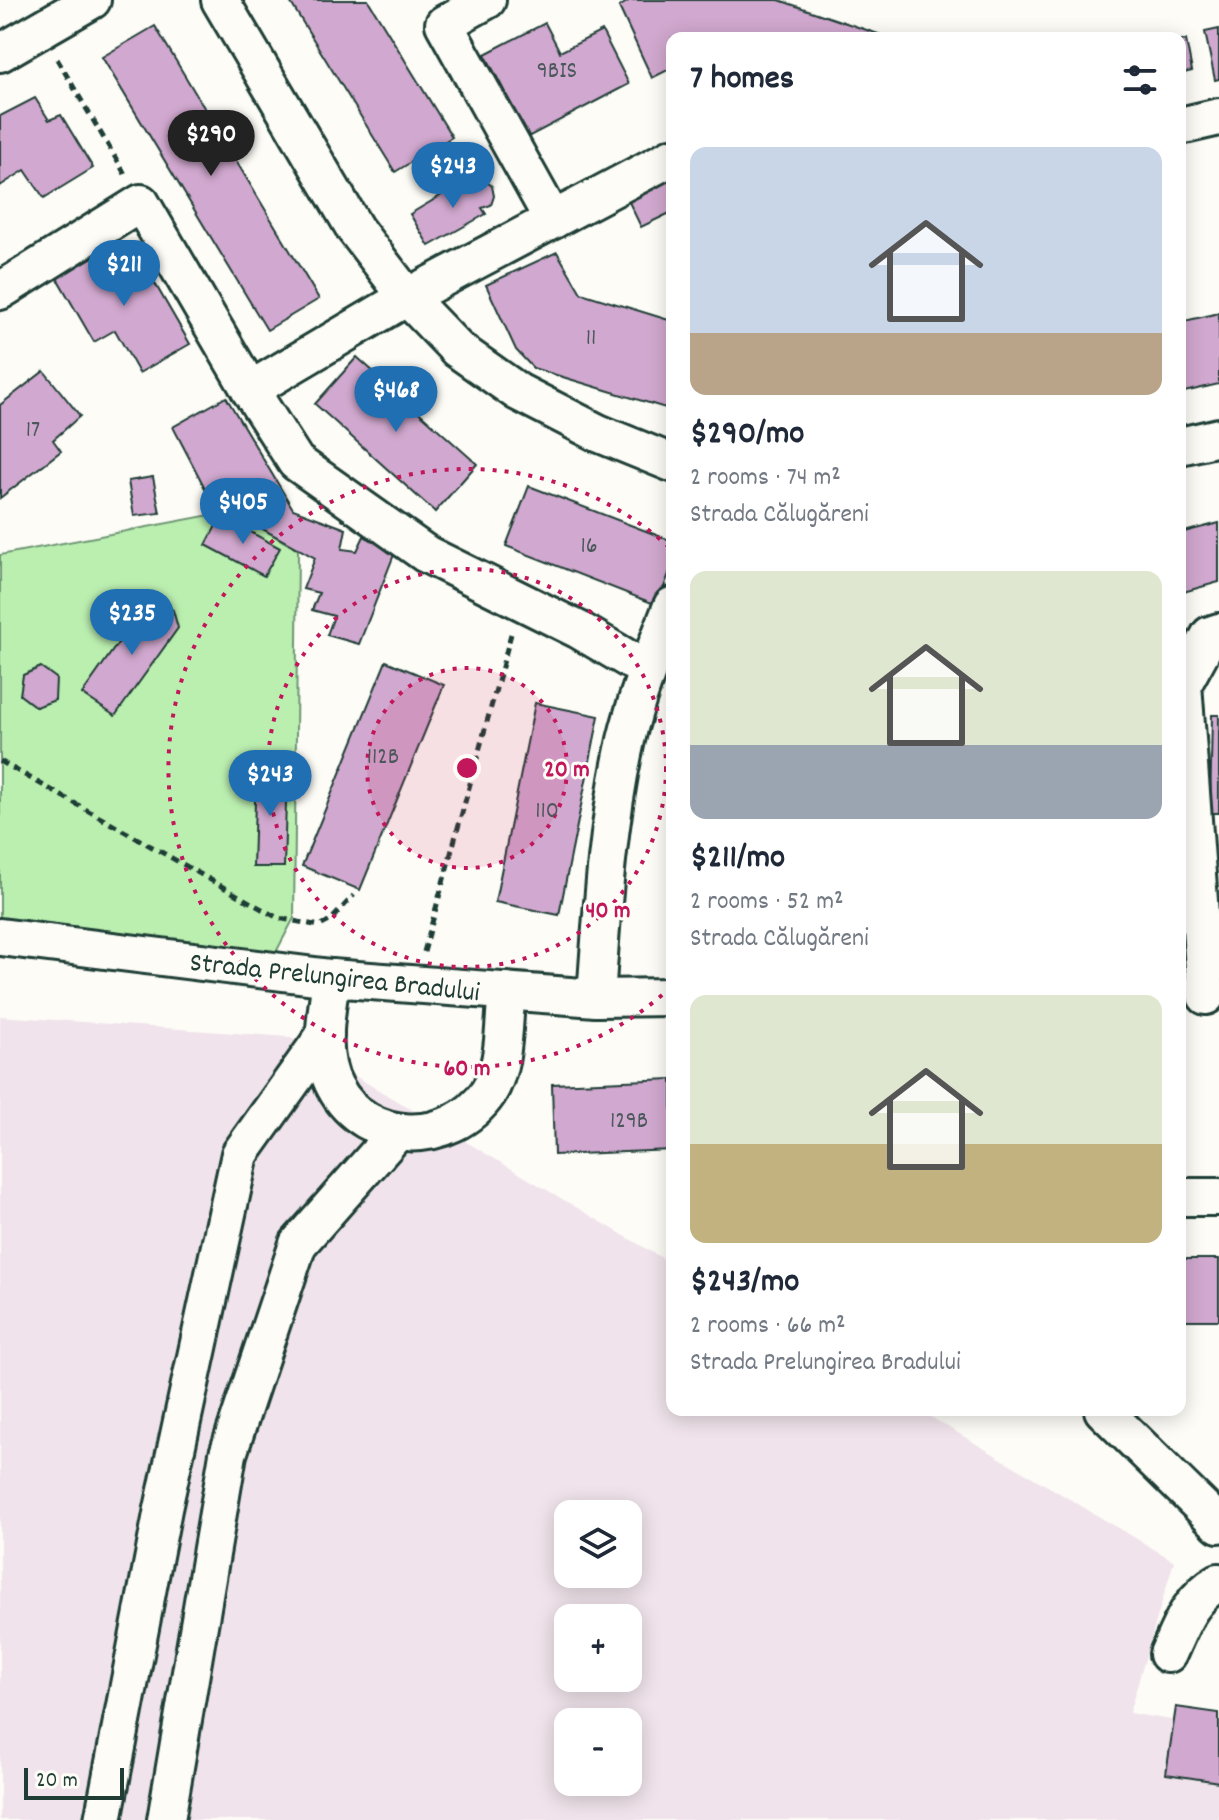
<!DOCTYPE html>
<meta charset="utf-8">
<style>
body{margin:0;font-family:Dekko,sans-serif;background:#f6f6f7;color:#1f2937;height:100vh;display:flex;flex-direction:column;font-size:30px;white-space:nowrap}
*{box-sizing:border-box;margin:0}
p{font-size:26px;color:#747a83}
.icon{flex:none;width:44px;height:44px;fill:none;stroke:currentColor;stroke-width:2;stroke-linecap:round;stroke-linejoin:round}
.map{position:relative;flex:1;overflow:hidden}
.details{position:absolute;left:666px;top:32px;width:520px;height:1384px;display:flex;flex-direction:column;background:#fff;border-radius:16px;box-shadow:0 4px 20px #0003}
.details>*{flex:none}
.fabs{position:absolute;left:554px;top:1500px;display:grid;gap:16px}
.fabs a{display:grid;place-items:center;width:88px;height:88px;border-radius:16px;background:#fff;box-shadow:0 4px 20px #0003;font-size:40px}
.scale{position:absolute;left:24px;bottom:20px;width:100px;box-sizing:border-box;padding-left:8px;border:4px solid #1f3d34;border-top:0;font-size:22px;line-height:28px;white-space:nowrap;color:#1f3d34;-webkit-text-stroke:6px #fdfcf7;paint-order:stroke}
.price{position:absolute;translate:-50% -68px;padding:0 18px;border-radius:28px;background:#1f6fb2;color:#fff;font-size:26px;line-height:52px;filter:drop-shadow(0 2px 4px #0008)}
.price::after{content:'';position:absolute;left:50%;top:48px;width:24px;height:18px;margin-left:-12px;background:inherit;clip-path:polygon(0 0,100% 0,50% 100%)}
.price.active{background:#222;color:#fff}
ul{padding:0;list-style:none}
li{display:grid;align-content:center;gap:16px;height:424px;padding:0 24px}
li span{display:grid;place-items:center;height:248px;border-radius:16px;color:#555}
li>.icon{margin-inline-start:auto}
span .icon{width:144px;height:144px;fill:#fffc;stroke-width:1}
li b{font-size:34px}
h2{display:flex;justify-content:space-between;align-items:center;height:96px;padding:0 24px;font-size:34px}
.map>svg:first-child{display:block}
.built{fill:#f0e3eb;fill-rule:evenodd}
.green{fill:#bbefb0;stroke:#6d9672;stroke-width:2}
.building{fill:#d1a8cf;stroke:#1f3d34;stroke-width:2}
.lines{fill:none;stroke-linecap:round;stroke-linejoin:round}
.minor-casing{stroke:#1f3d34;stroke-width:42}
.path{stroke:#1f3d34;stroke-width:5;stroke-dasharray:8 6;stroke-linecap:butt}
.minor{stroke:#fdfcf7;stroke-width:36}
.ring{fill:none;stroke:#c2185b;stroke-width:4;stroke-dasharray:4 8}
.labels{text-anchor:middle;stroke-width:6;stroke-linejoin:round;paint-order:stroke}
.number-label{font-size:24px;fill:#4c585b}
.street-label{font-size:28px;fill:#1f3d34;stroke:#fdfcf7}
.centre{fill:#c2185b;stroke:#fdfcf7;stroke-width:4}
.ring-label{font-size:24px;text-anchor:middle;font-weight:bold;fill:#c2185b;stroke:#fdfcf7;stroke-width:6;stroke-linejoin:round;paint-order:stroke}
</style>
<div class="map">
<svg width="1219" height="1820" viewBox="0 0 1219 1820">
<rect width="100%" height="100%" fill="#fdfcf7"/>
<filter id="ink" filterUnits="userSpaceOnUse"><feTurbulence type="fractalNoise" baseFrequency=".0125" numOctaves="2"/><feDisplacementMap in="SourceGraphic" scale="16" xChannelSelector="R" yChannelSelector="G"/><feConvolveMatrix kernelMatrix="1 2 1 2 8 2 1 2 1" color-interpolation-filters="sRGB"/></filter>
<g filter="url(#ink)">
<path class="built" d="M0,1016L289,1037L672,1264V1410H919L1174,1561L1129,1713L1219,1728V1820H0ZM568,1514H628V1574H568ZM568,1618H628V1678H568ZM568,1722H628V1782H568Z"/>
<path class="green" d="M231,511L298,550L294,918L274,956L0,926V555Z"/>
<g class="building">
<path d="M289,0H368L452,137L395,172Z"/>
<path d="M630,0H779L890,38H672V68L652,78L619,7Z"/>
<path d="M545,23L560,52L602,31L629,84L528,137L485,54Z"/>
<path d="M155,26L319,299L267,330L102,57Z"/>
<path d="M1219,29V79L1215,80L1205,32Z"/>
<path d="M1186,40L1192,71L1180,74V41Z"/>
<path d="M35,98L49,120L61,115L93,168L44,198L25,170L0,186V116Z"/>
<path d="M483,179L492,186L494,196L491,205L482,208L486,214L429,246L410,214L467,180L470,186Z"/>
<path d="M672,179V212L641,227L628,200Z"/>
<path d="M115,244L138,283L150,275L190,344L139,373L115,330L94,342L57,278Z"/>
<path d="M557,252L581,293L672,321V410L533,368L516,350L486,285Z"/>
<path d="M1219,313V384L1180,393V322Z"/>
<path d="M357,357L477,464L435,512L315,404Z"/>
<path d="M44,371L80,416L53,440L61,451L0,498V405Z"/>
<path d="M226,397L293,509L346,529L342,549L357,551L364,536L395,552L359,644L327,635L334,616L312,610L319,593L303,589L315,558L263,529L244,497L218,513L173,427Z"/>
<path d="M153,477L160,513L134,516L128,481Z"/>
<path d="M529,486L672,541V566L657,605L506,546Z"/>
<path d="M221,516L280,548L264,576L206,545Z"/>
<path d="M1219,523V582L1180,593V533Z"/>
<path d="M162,602L173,610L178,628L115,716L82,694L145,605Z"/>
<path d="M386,661L444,685L360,890L302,866Z"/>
<path d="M41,667L56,678L55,700L36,707L20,695L23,675Z"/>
<path d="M535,703L599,716L559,915L495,902Z"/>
<path d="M1212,715H1219V813H1210Z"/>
<path d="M256,768L287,769L284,867H253Z"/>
<path d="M672,1079V1150L554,1155L552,1084Z"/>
<rect x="1180" y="1259" width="39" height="61"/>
<path d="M1176,1707L1219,1713V1782L1166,1774Z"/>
</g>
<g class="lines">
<g class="minor-casing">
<g id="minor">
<path d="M220,0L355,229L407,297L457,349L518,392L598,433L672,463"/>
<path d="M487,0L444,24L553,220"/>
<path d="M0,53L92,0"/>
<path d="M1180,126L1219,117"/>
<path d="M0,291L141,203L250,390"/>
<path d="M1180,446L1219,437"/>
<path d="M647,670L579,630L426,554L296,462L250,390L407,297L672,157"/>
<path d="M0,937L331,978L596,998L672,997"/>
<path d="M331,978C327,1013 317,1054 335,1087C366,1146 451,1147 488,1093C506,1065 503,1023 507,991"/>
<path d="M1206,996L1183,684L1210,635L1219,632"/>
<path d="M596,998C602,912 607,825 626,740C637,694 655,650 672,606"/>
<path d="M1180,1197H1219"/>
<path d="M1103,1410L1219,1524"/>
<path d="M1168,1654C1181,1625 1190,1598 1219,1582"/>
<path d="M103,1820L163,1509L240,1154L325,1035"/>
<path d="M166,1820L228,1454L298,1244L397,1132"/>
</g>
</g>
<g class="path">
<path d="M57,59L125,174"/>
<path d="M0,761L278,918L320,926L331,920L354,895"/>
<path d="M424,952L511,634"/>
</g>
<use href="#minor" class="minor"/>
</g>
</g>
<circle cx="467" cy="768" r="100" fill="#c2185b" fill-opacity=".12"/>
<g class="ring">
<circle cx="467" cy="768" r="100"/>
<circle cx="467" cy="768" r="199"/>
<path d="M671 987A299 299 0 1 1 671 549"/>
</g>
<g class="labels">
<g class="number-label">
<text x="557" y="77">9BIS</text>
<text x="591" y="344">11</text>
<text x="33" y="436">17</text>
<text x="589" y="552">16</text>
<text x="383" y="763">112B</text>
<text x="547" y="817">110</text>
<text x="629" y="1127">129B</text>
</g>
<g class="street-label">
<text transform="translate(335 975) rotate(6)" y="10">Strada Prelungirea Bradului</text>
</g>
</g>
<circle cx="467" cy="768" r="12" class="centre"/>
<g class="ring-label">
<text x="567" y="776">20 m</text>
<text x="608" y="917">40 m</text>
<text x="467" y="1075">60 m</text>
</g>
</svg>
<div class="fabs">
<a><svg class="icon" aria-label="layers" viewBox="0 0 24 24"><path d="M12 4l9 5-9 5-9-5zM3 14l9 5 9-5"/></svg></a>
<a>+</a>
<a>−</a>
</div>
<div class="scale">20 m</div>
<b class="price active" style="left:211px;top:178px">$290</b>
<b class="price" style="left:453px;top:210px">$243</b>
<b class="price" style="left:124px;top:308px">$211</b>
<b class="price" style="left:396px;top:434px">$468</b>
<b class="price" style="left:243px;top:546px">$405</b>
<b class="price" style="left:132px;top:657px">$235</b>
<b class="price" style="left:270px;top:818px">$243</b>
<section class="details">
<h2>7 homes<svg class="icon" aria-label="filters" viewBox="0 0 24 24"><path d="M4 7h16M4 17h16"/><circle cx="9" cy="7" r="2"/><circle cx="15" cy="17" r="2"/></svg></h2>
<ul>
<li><span style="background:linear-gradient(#c9d6e8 75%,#b9a48a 0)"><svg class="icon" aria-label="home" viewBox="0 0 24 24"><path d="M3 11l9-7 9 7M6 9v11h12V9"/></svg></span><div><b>$290/mo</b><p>2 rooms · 74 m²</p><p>Strada Călugăreni</p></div></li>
<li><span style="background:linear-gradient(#dfe7d0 70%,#9aa5b1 0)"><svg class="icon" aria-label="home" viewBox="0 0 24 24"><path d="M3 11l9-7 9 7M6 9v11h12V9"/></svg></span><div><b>$211/mo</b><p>2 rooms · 52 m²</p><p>Strada Călugăreni</p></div></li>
<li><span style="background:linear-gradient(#dfe7d0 60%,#c2b280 0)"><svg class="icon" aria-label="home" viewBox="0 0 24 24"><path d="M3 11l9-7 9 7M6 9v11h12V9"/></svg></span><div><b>$243/mo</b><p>2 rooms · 66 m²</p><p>Strada Prelungirea Bradului</p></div></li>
</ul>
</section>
</div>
